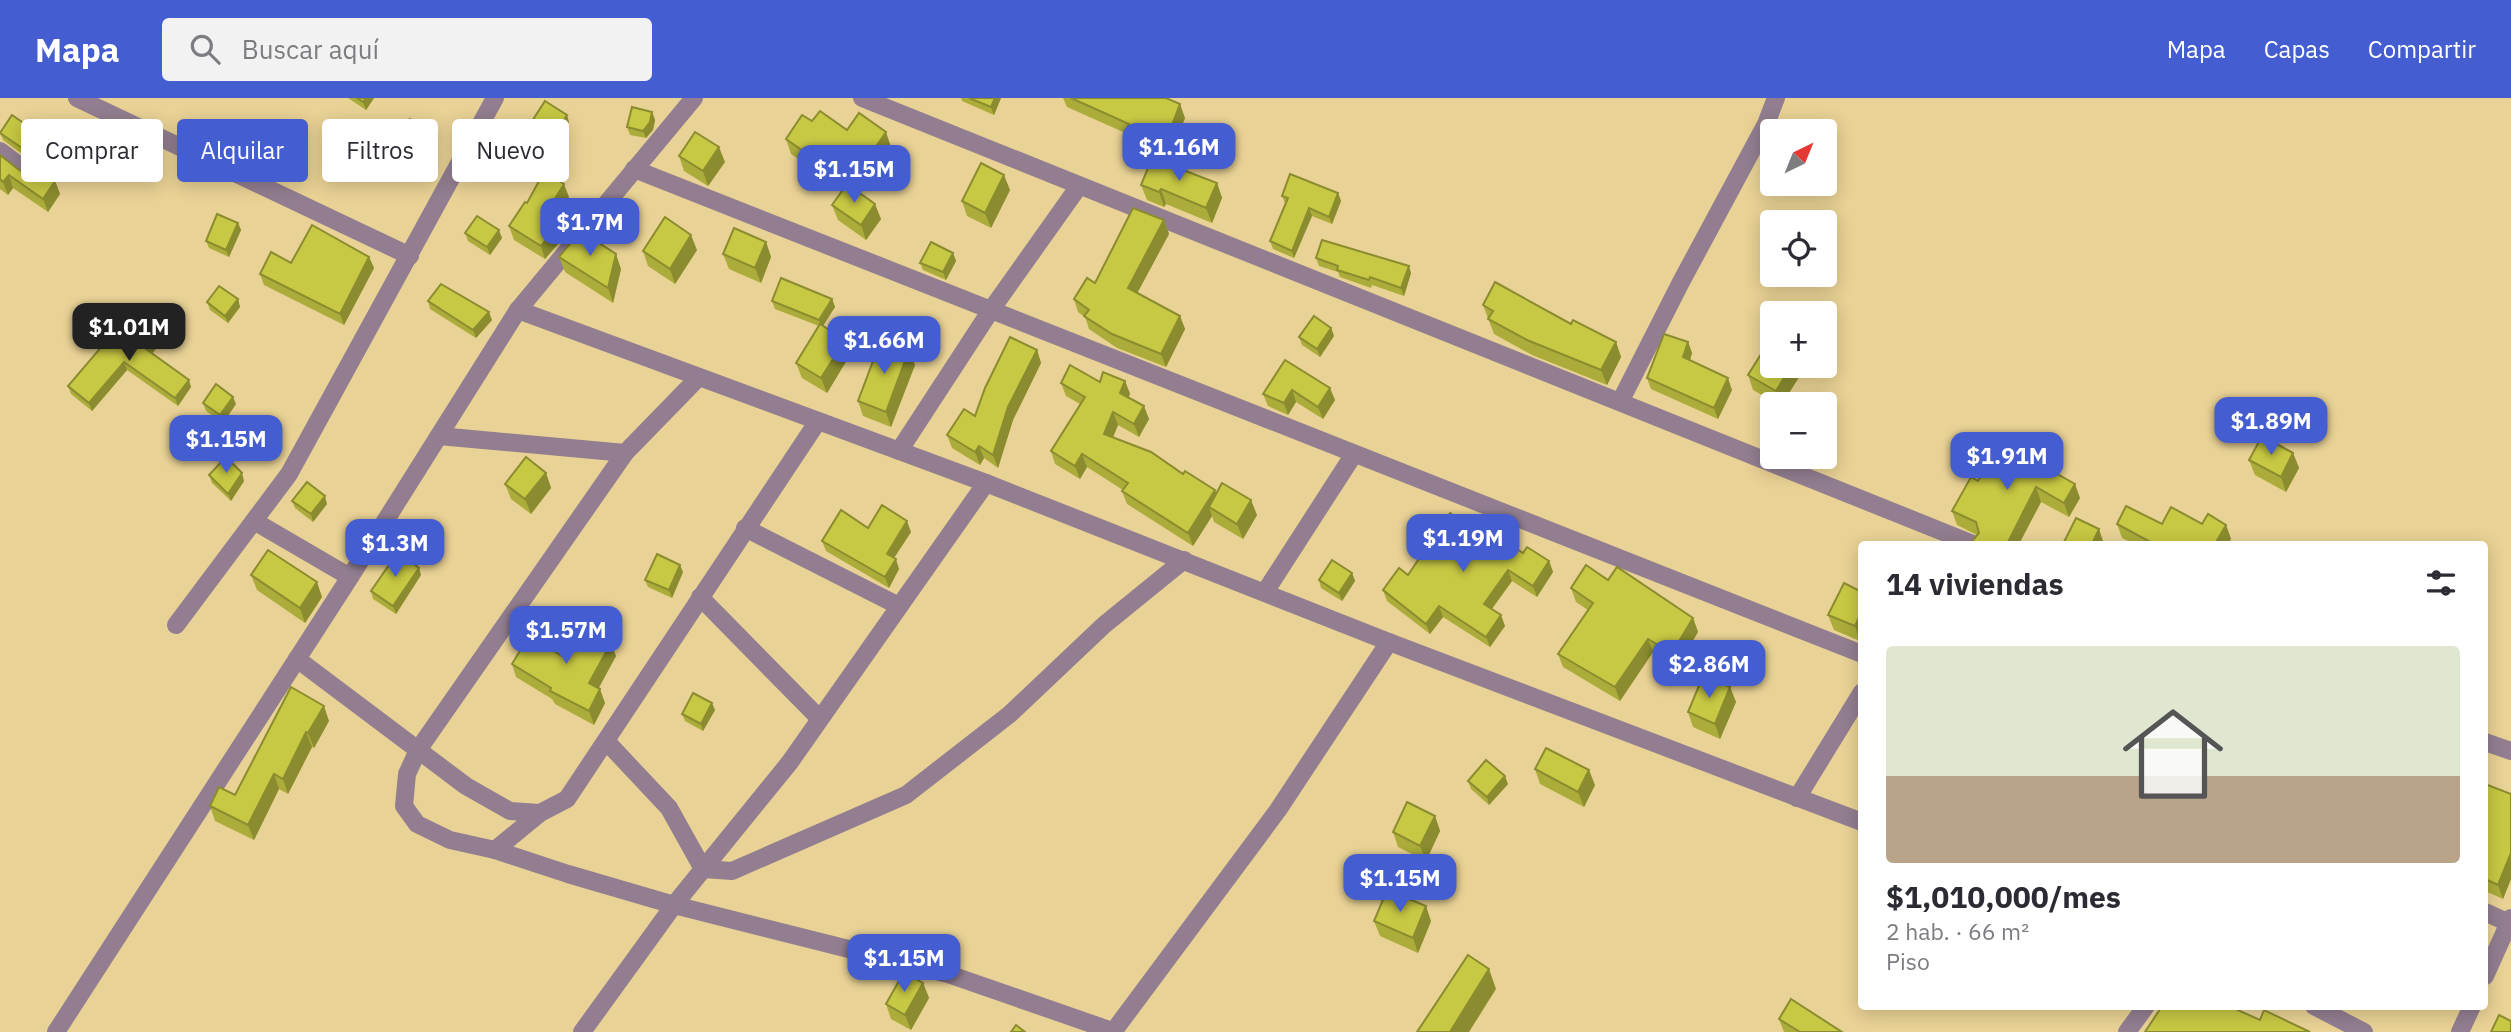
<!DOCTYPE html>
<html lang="es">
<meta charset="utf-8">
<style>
body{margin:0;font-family:"IBM Plex Sans",sans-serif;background:#f2f2f3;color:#2b2b33;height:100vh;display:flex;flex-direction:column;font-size:26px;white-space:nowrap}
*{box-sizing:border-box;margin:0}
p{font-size:23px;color:#7c7c81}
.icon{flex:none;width:38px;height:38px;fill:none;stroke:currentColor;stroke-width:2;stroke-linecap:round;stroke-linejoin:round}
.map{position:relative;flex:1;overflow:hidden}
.side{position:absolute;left:1858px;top:443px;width:630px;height:469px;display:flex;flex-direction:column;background:#fff;border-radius:7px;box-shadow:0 4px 18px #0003}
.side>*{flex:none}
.banner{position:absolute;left:21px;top:21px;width:665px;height:63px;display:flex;gap:14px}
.needle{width:46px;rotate:43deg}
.fabs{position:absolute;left:1760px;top:21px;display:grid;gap:14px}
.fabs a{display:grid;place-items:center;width:77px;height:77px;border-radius:7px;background:#fff;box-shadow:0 4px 18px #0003;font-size:35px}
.price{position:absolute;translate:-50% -60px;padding:0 16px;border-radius:14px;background:#445ed1;color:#fff;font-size:23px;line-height:46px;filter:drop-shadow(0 2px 4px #0008)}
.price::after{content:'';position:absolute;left:50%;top:42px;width:21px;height:16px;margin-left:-10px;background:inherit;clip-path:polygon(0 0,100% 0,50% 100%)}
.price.on{background:#222;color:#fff}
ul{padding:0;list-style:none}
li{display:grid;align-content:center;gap:14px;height:371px;padding:0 28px}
li span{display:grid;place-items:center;height:217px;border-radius:7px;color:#555}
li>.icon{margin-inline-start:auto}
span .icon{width:126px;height:126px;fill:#fffc;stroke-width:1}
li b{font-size:30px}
h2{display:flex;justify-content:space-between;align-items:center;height:84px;padding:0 28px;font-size:30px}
.chip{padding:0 24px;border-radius:7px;background:#fff;box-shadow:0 4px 18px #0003;font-size:24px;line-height:63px}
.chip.on{background:#445ed1;color:#fff}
header{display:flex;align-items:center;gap:42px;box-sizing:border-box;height:98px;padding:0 35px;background:#445ed1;color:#fff}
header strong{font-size:33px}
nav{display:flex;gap:38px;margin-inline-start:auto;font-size:24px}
.search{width:490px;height:63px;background:#f2f2f3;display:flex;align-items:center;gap:18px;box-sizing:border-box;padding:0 24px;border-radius:7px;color:#7c7c81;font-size:26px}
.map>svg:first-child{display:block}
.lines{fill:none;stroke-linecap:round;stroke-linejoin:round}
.minor{stroke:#927e90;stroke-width:18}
.wall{fill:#abac3a}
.shaded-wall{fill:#8b8c2f}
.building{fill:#c7c843;stroke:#8b8c2f;stroke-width:2}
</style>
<header>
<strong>Mapa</strong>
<div class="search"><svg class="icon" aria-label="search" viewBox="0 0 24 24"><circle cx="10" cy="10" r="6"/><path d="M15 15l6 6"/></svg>Buscar aquí</div>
<nav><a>Mapa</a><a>Capas</a><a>Compartir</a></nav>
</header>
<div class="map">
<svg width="2511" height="934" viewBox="0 0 2511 934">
<rect width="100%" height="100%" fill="#e9d295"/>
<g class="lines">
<g class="minor">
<path d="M77,0L410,158"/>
<path d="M862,0L1973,446"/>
<path d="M0,53L38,82"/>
<path d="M634,71L1862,556"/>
<path d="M518,212L986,385L1389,544L1862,724"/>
<path d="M699,279L625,355L418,652L407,676L404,708L417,726L450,742L495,752L568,776L674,807L948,876L1115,934"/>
<path d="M1620,304L1681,184L1766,26L1776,0"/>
<path d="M439,338L625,355"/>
<path d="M899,353L991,212L1079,88"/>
<path d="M254,423L350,479"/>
<path d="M745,430L899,508"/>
<path d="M1265,494L1354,356"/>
<path d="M700,499L819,620"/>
<path d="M176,527L289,376L495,0"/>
<path d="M297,561L466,688L510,713L540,715"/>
<path d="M606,643L669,710L703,771L732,773L906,697L1010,616L1104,527L1184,462"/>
<path d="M2485,644L2511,653"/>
<path d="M1797,700L1862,594"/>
<path d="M495,752L540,715L567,701L818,323"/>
<path d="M2485,814L2511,826"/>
<path d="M2485,878L2511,820"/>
<path d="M2314,908L2364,934"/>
<path d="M56,934L350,479L518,212L694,0"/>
<path d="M582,934L674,807L790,664L986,385"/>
<path d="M1113,934L1278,712L1389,544"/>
<path d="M2127,934L2146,908"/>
<path d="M2460,934L2472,908"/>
</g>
</g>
<g class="wall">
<path d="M348,0H374L366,12Z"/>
<path d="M961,0H1001L994,17L962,3Z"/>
<path d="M1063,0H1166L1185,20L1178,37L1180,42L1172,61L1132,43L1130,37L1067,9Z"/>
<path d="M652,14L655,22L653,32L646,40L630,37L627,29Z"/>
<path d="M812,23L847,32L891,49L860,95L881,121L866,142L838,122L832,107L843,92L791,56L786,41Z"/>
<path d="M569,24L542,70L519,56L516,48Z"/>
<path d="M0,34L38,40L25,58L3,42Z"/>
<path d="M433,43L415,68L395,54L392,46Z"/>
<path d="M0,57L27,78L55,83L60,96L48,114L13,90L8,97L0,91Z"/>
<path d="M679,58L725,64L708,88L684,73Z"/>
<path d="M1217,85L1222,100L1212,125L1166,106L1164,109L1147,102L1141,87Z"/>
<path d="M1010,92L991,130L967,118L962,103Z"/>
<path d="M1338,95L1341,103L1332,126L1312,118L1294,160L1273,151L1270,143L1285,105L1282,98Z"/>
<path d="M569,99L554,122L564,139L545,161L514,142L509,128Z"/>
<path d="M1164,122L1169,136L1137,195L1180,218L1185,231L1166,269L1117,250L1089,231L1085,219L1078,214L1074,201L1095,185Z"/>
<path d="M238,125L241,132L229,159L209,150L206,143Z"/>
<path d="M465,135L502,140L490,157L468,143Z"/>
<path d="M766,144L771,159L761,185L729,171L723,156Z"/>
<path d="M697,152L675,186L648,168L643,153Z"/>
<path d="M953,155L956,163L946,182L923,172L920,165Z"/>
<path d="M369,159L374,170L344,227L264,187L260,176L291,165Z"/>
<path d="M559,159L621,171L613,205L565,174Z"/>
<path d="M1316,160L1411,175L1404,198L1372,187L1371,190L1340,179L1338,174L1319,168Z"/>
<path d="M238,201L240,209L228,225L210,212L207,204Z"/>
<path d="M832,201L835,209L823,228L845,242L850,257L827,295L802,280L796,265L819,228L775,211L772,203Z"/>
<path d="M428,203L492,222L476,240L430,211Z"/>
<path d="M1483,207L1571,226L1616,244L1621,259L1607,287L1532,257L1494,236Z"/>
<path d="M1331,230L1334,238L1320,259L1302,247L1299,239Z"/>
<path d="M168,236L152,256L191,289L178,308L127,272L92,313L71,296L68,288L127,243Z"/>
<path d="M1688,244L1692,255L1690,263L1732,292L1718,321L1651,291L1647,280Z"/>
<path d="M1037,252L1041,265L1013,322L998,370L984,360L980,367L952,350L947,337L975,318Z"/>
<path d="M1285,262L1335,302L1323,321L1296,304L1288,317L1268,308L1263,296Z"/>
<path d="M915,267L891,329L863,318L858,303Z"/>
<path d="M1806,268L1782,306H1778L1753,292L1748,277Z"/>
<path d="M1125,283L1130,296L1128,300L1149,321L1139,339L1118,327L1113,339L1257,417L1243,441L1214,424L1212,418L1193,448L1127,406L1122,393L1123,392L1087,369L1080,381L1055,366L1051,353L1080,306L1066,298L1061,285Z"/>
<path d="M203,305L236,306L223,325L206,313Z"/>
<path d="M2032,355L2035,364L2080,400L2069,419L2041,404L2019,446H1970L1977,437L1957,427L1952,413L1978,383Z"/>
<path d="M2293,355L2299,370L2286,394L2255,377L2249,362Z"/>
<path d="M546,375L551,390L531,416L511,401L505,386Z"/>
<path d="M209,377L244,383L231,403L212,385Z"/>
<path d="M292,403L327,406L313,424L295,410Z"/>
<path d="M1466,425L1523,455L1549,463L1553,474L1537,499L1512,483L1492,511L1505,528L1490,549L1443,519L1430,536L1387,503L1383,492L1408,477Z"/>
<path d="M2117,426H2162L2226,427L2231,441L2228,446H2134L2122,440Z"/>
<path d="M868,430L911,434L894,460L899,471L889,490L826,453L822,443Z"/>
<path d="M683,474L672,500L648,489L645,482Z"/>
<path d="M1352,475L1355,483L1342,503L1321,490L1319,482Z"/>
<path d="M251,477L322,499L305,525L257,492Z"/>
<path d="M421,477L396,516L373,501L371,493Z"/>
<path d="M1608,482L1693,520L1698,534L1677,569L1653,554L1620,603L1563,569L1558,556L1588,512L1576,504L1571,490Z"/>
<path d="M1844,485L1860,543L1834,532L1828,517Z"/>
<path d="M562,558H616L598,590L605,605L594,627L555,606L552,601L516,579L512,566Z"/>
<path d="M291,589L329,623L314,650L312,649L288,696L279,691L254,742L215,723L210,708L235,697Z"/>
<path d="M1730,589L1736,604L1720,641L1693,629L1688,614Z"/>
<path d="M715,612L703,633L685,623L682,616Z"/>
<path d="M1535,671L1595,687L1584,709L1540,686Z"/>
<path d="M1468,683L1508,686L1489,707L1471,691Z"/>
<path d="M2485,686L2511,696V781L2503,801L2485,793Z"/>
<path d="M1435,718L1440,733L1426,763L1398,749L1393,734Z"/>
<path d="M1374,823H1431L1418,855L1380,838Z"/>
<path d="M923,885L929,900L911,932L891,921L886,906Z"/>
<path d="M1779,921L1842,934H1784Z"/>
</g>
<g class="shaded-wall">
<path d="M366,0H374L366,12L363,4Z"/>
<path d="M995,0H1001L994,17L991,9Z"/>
<path d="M1180,6L1185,20L1178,37L1180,42L1172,61L1167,48L1172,27Z"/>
<path d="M652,14L655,22L653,32L646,40L643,33Z"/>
<path d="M567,17L569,24L542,70L539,62Z"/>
<path d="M35,33L38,40L25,58L22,50Z"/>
<path d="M886,34L891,49L855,101L850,86Z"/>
<path d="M430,35L433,43L415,68L412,61Z"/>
<path d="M719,49L725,64L708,88L703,73Z"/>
<path d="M9,77L13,90L8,97L3,84Z"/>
<path d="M1004,77L1010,92L991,130L985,115Z"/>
<path d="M55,83L60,96L48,114L43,101Z"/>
<path d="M1217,85L1222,100L1212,125L1206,110Z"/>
<path d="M564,86L569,99L550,130L545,117Z"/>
<path d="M1161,91L1166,106L1164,109L1159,94Z"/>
<path d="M1338,95L1341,103L1332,126L1329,119Z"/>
<path d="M875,106L881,121L866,142L861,127Z"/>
<path d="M1309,110L1312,118L1294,160L1292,153Z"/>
<path d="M1164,122L1169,136L1133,203L1128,190Z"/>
<path d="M238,125L241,132L229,159L226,152Z"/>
<path d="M559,126L564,139L545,161L541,148Z"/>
<path d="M499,132L502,140L490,157L487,149Z"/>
<path d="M691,137L697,152L675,186L670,171Z"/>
<path d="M766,144L771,159L761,185L755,170Z"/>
<path d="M953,155L956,163L946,182L943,174Z"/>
<path d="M616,156L621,171L613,205L608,190Z"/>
<path d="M369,159L374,170L344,227L340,216Z"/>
<path d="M1409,168L1411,175L1404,198L1401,190Z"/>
<path d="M238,201L240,209L228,225L225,218Z"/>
<path d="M832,201L835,209L822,229L819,222Z"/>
<path d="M489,214L492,222L476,240L473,232Z"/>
<path d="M1180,218L1185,231L1166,269L1161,256Z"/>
<path d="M165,228L168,236L149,259L146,251Z"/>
<path d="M1331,230L1334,238L1320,259L1317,251Z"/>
<path d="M845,242L850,257L827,295L821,280Z"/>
<path d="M1616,244L1621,259L1607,287L1601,272Z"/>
<path d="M1688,244L1692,255L1687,271L1683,259Z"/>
<path d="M909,252L915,267L891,329L886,314Z"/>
<path d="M1037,252L1041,265L1013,322L998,370L993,357L1008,309Z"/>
<path d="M124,264L127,272L92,313L89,305Z"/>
<path d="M1791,268H1806L1782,306H1781L1776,293Z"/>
<path d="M1728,280L1732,292L1718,321L1714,310Z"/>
<path d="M189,282L191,289L178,308L175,300Z"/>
<path d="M1125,283L1130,296L1125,308L1120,295Z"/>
<path d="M1330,290L1335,302L1323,321L1318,309Z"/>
<path d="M1292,292L1296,304L1288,317L1284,305Z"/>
<path d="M233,299L236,306L223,325L220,317Z"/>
<path d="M1144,308L1149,321L1139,339L1134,326Z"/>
<path d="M1113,314L1118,327L1109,349L1104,336Z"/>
<path d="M979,348L984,360L980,367L975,354Z"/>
<path d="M2032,355L2037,369L2029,360Z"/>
<path d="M2293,355L2299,370L2286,394L2281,379Z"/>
<path d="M1082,356L1087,369L1080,381L1075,368Z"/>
<path d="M242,375L244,383L231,403L228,396Z"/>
<path d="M546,375L551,390L531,416L525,401Z"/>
<path d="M2075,386L2080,400L2069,419L2064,405Z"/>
<path d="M2036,389L2041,404L2019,446H2007Z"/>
<path d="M1215,392L1220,405L1209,409L1212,418L1193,448L1188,435Z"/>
<path d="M325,398L327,406L313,424L311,416Z"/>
<path d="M1251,402L1257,417L1243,441L1237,426Z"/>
<path d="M907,423L911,434L890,466L887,456Z"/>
<path d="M2226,427L2231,441L2228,446H2215Z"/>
<path d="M2099,431L2104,446H2092Z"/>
<path d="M896,461L899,471L889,490L885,479Z"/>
<path d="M1549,463L1553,474L1537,499L1533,488Z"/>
<path d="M680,467L683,474L672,500L669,492Z"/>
<path d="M419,470L421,477L396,516L393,508Z"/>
<path d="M1508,472L1512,483L1488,516L1484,506Z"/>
<path d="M1352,475L1355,483L1342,503L1339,495Z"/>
<path d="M317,484L322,499L305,525L300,510Z"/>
<path d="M1439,508L1443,519L1430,536L1426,526Z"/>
<path d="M1862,513V539L1860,543L1855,528Z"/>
<path d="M1501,517L1505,528L1490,549L1486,539Z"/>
<path d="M1693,520L1698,534L1677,569L1672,555Z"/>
<path d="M1648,541L1653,554L1620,603L1615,589Z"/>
<path d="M611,545L616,558L594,599L589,585Z"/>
<path d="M1730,589L1736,604L1720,641L1715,626Z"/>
<path d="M600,591L605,605L594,627L589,613Z"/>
<path d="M712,605L715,612L703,633L701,626Z"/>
<path d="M324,608L329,623L314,650L308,635Z"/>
<path d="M306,634L312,649L288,696L283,681Z"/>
<path d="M1589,672L1595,687L1584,709L1578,694Z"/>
<path d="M274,676L279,691L254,742L248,727Z"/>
<path d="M1505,678L1508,686L1489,707L1487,699Z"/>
<path d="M1435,718L1440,733L1426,763L1420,748Z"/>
<path d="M2511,755V781L2503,801L2498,787Z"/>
<path d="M1426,808L1431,823L1418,855L1413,840Z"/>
<path d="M1489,871L1496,891L1469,934H1450Z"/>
<path d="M923,885L929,900L911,932L905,917Z"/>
</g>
<g class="building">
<path d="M357,0H366L363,4Z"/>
<path d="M969,0H995L991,9Z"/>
<path d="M1071,0H1166L1180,6L1172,27L1175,29L1167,48L1127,30L1129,26Z"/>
<path d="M545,3L567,17L539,62L516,48Z"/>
<path d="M632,9L652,14L650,24L643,33L627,29Z"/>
<path d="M820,13L847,32L859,15L886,34L850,86L786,41L802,17L812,23Z"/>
<path d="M12,17L35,33L22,50L0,35Z"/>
<path d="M410,21L430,35L412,61L392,46Z"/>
<path d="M695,34L719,49L703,73L679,58Z"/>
<path d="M0,57L27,78L37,79L42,75L55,83L43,101L9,77L3,84L0,81Z"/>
<path d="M1152,60L1217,85L1206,110L1161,91L1159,94L1141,87Z"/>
<path d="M981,65L1004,77L985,115L962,103Z"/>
<path d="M544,74L564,86L545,117L559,126L541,148L509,128L525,104L527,105Z"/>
<path d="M1290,76L1338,95L1329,119L1309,110L1292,153L1270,143L1288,100L1282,98Z"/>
<path d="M847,86L875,106L861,127L832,107Z"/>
<path d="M1133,110L1164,122L1128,190L1180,218L1161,256L1112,236L1084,218L1089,212L1074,201L1087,180L1095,185Z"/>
<path d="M217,116L238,125L226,152L206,143Z"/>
<path d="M477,118L499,132L487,149L465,135Z"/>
<path d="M665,119L691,137L670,171L643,153Z"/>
<path d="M312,127L369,159L340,216L260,176L271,154L291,165Z"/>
<path d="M734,130L766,144L755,170L723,156Z"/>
<path d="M582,134L616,156L608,190L559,159L578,136L580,137Z"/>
<path d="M1322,142L1409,168L1401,190L1370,179L1369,182L1337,172L1338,168L1316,160Z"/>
<path d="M931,144L953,155L943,174L920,165Z"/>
<path d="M781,180L832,201L819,222L772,203Z"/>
<path d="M1495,184L1571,226L1573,222L1616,244L1601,272L1527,242L1488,221L1493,213L1483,207Z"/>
<path d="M441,186L489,214L473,232L428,203Z"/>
<path d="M219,188L238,201L225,218L207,204Z"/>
<path d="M149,215L165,228L146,251L189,282L175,300L124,264L89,305L68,288L114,234L127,243Z"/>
<path d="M1314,218L1331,230L1317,251L1299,239Z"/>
<path d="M820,226L845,242L821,280L796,265Z"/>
<path d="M1664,236L1688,244L1683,259L1728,280L1714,310L1647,280Z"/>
<path d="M1773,237V268H1791L1776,293L1748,277Z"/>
<path d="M1010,239L1037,252L1008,309L993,357L979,348L975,354L947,337L964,311L975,318L985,290Z"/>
<path d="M881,242L909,252L886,314L858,303Z"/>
<path d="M1285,262L1330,290L1318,309L1292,292L1284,305L1263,296Z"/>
<path d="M1070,267L1100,284L1103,274L1125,283L1120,295L1144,308L1134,326L1113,314L1104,336L1151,354L1183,376L1185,373L1215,392L1188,435L1122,393L1128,385L1082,356L1075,368L1051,353L1085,299L1061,285Z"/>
<path d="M216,286L233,299L220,317L203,305Z"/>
<path d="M2004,338L2032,355L2029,360L2075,386L2064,405L2036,389L2007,446H1970L1973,442L1979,435L1976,424L1952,413L1971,379L1978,383Z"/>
<path d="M2262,338L2293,355L2281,379L2249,362Z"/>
<path d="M226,359L242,375L228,396L209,377Z"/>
<path d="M526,359L546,375L525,401L505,386Z"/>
<path d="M307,384L325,398L311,416L292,403Z"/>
<path d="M1222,385L1251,402L1237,426L1209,409Z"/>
<path d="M882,407L907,423L887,456L896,461L885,479L822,443L841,412L868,430Z"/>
<path d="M2126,408L2162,426L2171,409L2202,426L2208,416L2226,427L2215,446H2154L2117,426Z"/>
<path d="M1450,415L1466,425L1471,418L1523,455L1527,449L1549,463L1533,488L1508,472L1484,506L1501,517L1486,539L1439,508L1426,526L1383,492L1399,470L1408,477Z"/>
<path d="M2076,420L2099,431L2092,446H2063Z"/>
<path d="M268,452L317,484L300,510L251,477Z"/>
<path d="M398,454L419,470L393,508L371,493Z"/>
<path d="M657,456L680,467L669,492L645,482Z"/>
<path d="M1332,462L1352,475L1339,495L1319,482Z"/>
<path d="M1586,467L1608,482L1617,469L1693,520L1672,555L1648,541L1615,589L1558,556L1593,505L1571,490Z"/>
<path d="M1844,485L1862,494V513L1855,528L1828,517Z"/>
<path d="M579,527L611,545L589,585L600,591L589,613L550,593L551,590L512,566L529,538L562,558Z"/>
<path d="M1703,578L1730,589L1715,626L1688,614Z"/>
<path d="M291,589L324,608L308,635L306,634L283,681L274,676L248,727L210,708L219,689L235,697Z"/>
<path d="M693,595L712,605L701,626L682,616Z"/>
<path d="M1546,650L1589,672L1578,694L1535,671Z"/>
<path d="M1486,662L1505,678L1487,699L1468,683Z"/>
<path d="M2485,686L2511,696V755L2498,787L2485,781Z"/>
<path d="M1407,704L1435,718L1420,748L1393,734Z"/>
<path d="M1387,792L1426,808L1413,840L1374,823Z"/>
<path d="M1468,857L1489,871L1450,934H1417Z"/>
<path d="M904,874L923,885L905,917L886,906Z"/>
<path d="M1791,901L1842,934H1800L1779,921Z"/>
<path d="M2162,908H2229L2260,922L2264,912L2310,934H2145Z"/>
<path d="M2499,917L2511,923V934H2491Z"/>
<path d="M1016,927L1025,934H1011Z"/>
</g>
</svg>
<div class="fabs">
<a><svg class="needle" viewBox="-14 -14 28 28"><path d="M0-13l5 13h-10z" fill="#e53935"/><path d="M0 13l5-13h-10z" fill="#7c7c81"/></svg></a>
<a><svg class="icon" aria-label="locate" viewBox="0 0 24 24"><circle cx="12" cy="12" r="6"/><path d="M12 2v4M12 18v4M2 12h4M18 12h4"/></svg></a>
<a>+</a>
<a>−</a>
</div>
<b class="price" style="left:1179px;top:85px">$1.16M</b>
<b class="price" style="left:854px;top:107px">$1.15M</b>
<b class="price" style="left:590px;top:160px">$1.7M</b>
<b class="price on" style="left:129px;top:265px">$1.01M</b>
<b class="price" style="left:884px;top:278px">$1.66M</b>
<b class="price" style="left:2271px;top:359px">$1.89M</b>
<b class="price" style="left:226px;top:377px">$1.15M</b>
<b class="price" style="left:2007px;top:394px">$1.91M</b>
<b class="price" style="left:1463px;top:476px">$1.19M</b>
<b class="price" style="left:395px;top:481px">$1.3M</b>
<b class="price" style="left:566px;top:568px">$1.57M</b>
<b class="price" style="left:1709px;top:602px">$2.86M</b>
<b class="price" style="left:1400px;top:816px">$1.15M</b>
<b class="price" style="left:904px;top:896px">$1.15M</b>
<div class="banner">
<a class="chip">Comprar</a>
<a class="chip on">Alquilar</a>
<a class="chip">Filtros</a>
<a class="chip">Nuevo</a>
</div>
<section class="side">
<h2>14 viviendas<svg class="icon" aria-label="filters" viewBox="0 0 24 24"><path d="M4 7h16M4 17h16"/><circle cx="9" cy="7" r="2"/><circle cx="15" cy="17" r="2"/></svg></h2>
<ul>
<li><span style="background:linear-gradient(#dfe7d0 60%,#b9a48a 0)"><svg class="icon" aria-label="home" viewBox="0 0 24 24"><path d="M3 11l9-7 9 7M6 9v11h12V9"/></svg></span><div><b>$1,010,000/mes</b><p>2 hab. · 66 m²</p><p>Piso</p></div></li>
</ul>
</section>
</div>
